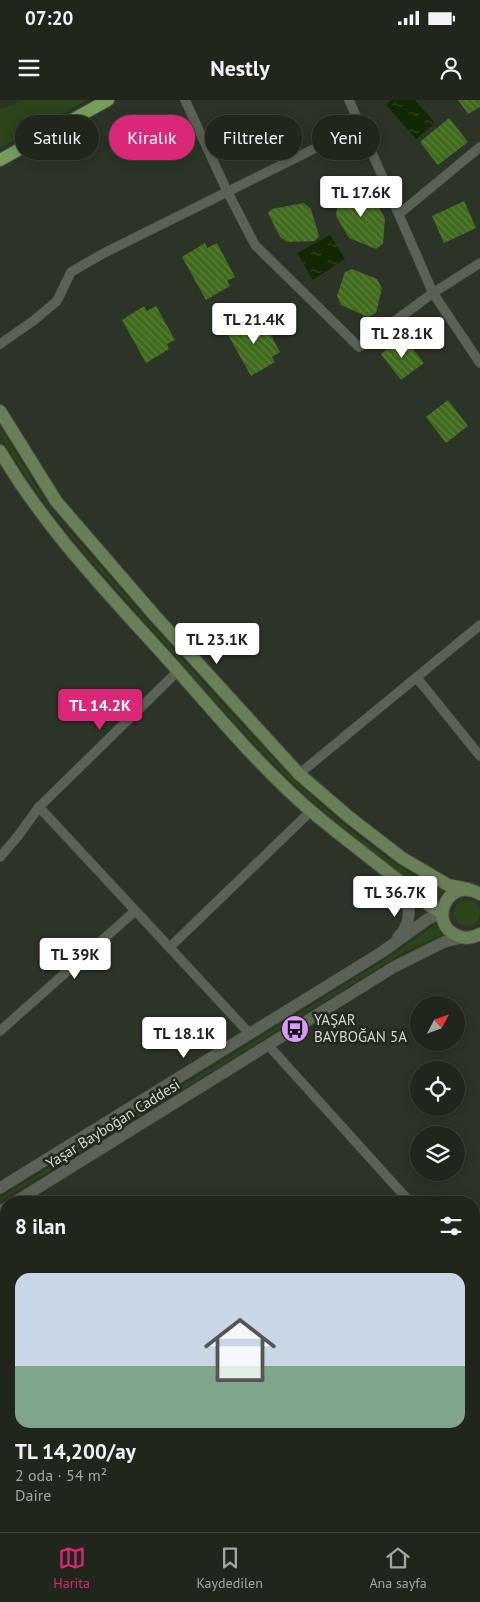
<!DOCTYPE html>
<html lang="tr">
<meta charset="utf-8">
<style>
body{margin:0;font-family:"PT Sans",sans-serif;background:#2d322a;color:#f1f3f6;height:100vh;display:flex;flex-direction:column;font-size:19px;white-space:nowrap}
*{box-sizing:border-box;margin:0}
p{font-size:16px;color:#a2a5a4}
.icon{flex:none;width:28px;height:28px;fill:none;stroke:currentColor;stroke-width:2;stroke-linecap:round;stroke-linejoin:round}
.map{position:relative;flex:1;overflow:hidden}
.side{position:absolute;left:0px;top:1096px;width:480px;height:336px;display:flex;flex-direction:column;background:#21261d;border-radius:20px 20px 0 0;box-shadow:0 2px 12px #0003,0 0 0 1px #3e433b}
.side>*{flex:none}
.top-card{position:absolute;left:15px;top:15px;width:450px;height:45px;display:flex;gap:10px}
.needle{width:32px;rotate:49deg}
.fabs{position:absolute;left:410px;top:896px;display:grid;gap:10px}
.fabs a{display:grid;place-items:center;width:55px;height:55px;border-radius:50%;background:#21261d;box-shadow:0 2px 12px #0003,0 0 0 1px #3e433b;font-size:25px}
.price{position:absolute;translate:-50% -42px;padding:0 11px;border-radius:5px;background:#fff;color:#222;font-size:16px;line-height:32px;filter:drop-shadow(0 1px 2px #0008)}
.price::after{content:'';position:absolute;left:50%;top:30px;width:15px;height:11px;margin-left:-8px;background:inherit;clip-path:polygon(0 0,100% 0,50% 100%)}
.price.selected{background:#db2777;color:#fff}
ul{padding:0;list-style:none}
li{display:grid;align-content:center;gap:10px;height:265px;padding:0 15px}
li+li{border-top:1px solid #3e433b}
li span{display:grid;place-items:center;height:155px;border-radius:15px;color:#555}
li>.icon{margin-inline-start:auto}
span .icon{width:90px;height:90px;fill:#fffc;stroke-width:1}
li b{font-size:21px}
h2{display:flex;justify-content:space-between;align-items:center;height:60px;padding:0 15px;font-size:21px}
.tag{padding:0 18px;border-radius:22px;background:#21261d;box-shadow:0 2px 12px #0003,0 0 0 1px #3e433b;font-size:18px;line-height:45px}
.tag.selected{background:#db2777;color:#fff}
.status{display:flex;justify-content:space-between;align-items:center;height:35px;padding:0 25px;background:#21261d;direction:ltr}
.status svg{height:14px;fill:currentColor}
header{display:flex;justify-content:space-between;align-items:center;height:65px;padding:0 15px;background:#21261d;font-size:22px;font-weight:700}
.menu{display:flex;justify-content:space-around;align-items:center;height:70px;border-top:1px solid #3e433b;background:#21261d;font-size:14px;color:#a2a5a4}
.menu a{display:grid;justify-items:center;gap:2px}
.menu .selected{color:#db2777}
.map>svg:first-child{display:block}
.grass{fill:#2c441a}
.water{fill:url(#water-ripples)}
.building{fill:url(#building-back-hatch)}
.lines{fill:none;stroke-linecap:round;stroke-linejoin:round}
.minor-casing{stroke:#495046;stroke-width:10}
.tertiary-casing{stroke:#495046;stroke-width:12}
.secondary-casing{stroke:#495046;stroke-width:14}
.primary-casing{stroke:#495046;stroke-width:14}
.minor{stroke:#596254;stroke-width:9}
.tertiary{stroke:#596254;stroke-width:11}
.secondary{stroke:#687f58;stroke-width:12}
.primary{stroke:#769d5c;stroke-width:12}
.labels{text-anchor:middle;stroke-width:5;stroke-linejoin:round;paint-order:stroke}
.poi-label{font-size:15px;fill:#d3d8d0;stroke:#22291d;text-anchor:start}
.street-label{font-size:15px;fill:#d3d8d0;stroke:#22291d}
</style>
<div class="status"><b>07:20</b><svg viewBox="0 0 49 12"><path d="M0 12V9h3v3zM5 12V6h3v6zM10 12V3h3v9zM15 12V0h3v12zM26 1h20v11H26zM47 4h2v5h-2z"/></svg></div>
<header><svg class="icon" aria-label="menu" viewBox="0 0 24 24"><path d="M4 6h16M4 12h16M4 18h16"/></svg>Nestly<svg class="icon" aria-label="person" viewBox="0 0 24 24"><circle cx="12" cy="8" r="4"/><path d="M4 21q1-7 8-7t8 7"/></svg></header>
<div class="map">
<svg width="480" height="1432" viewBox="0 0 480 1432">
<defs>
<pattern id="water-ripples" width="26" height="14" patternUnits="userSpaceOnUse" patternTransform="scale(1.25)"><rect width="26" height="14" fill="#122800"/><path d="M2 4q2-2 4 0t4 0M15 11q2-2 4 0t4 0" fill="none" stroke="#344624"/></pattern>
<pattern id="building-back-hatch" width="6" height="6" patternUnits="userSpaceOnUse" patternTransform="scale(1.25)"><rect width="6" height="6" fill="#406b1d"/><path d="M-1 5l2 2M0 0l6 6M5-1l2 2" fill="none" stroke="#5b7f3d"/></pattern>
</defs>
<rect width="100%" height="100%" fill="#2c3327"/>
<g class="grass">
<path d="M25,0H87L0,48V9Z"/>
<path d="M0,327L39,391L63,424C112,480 160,535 209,589C278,665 351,746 444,791L436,802C390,763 340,728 296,686C250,642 208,593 166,545C115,488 62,431 20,367C13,356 0,341 0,327Z"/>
<circle cx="467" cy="813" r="13"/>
<path d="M435,824L443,835L404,852L156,1006L0,1101V1098L326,897L401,849Z"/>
</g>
<g class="water">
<path d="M391,0H415L435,23L416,39L386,5Z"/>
<path d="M330,135L345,159L313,180L297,153Z"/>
</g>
<g class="building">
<path d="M458,0H480V7L468,14Z"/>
<path d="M449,18L468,42L438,65L420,42Z"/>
<path d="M345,88L373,98L385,118L383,144L376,149L349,138L336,116L339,93Z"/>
<path d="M464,101L476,128L444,143L432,116Z"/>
<path d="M304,103L311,109L319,136L315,141L287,142L280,137L268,113L272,109Z"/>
<path d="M205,143L207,148L217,143L235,177L227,181L230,186L206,200L182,157Z"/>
<path d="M352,169L377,179L382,188L376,213L368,217L341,205L337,196L345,172Z"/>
<path d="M144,206L147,211L156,206L175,240L167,244L169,249L146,263L122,220Z"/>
<path d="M250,219L253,224L262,219L280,252L272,257L275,262L251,276L227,233Z"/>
<path d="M403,237L424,263L401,280L381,254Z"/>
<path d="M448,300L468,326L446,343L426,317Z"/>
</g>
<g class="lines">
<g class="minor-casing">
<g id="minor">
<path d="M185,0L227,91L255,145L359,247L433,193L480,163"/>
<path d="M349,0L433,193L480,263"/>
<path d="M399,114L480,47"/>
<path d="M0,244L33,221L57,201L71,172L104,153L360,26"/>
<path d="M417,578L480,656"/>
<path d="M299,674L480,525"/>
<path d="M39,707L250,934"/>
<path d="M0,757L18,736L39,707L178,571"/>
<path d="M170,847L311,711"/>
<path d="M0,931L135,811"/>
<path d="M268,945L410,1102"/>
<path d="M474,1174L480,1181"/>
<path d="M0,1214L6,1240"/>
<path d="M72,1426L75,1432"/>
</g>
</g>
<g class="tertiary-casing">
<g id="tertiary">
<path d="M398,837C415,821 409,799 399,781"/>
<path d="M0,1088L382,852L428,819L442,813"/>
<path d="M15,1102L394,867L444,842L461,838"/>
<path d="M0,1111L6,1108"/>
</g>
</g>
<g class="secondary-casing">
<g id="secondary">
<path d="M0,311L56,401L156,517L299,674L349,717L402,758L448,785L468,789"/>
<path d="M0,351C46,430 110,495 171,563C216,614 260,667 311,711C350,744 391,773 430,806L442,813"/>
<path d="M480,794C448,775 426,824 458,836C465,839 473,838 480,834"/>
</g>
</g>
<g class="primary-casing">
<path id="primary" d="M0,60L108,0"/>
</g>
<use href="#minor" class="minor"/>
<use href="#tertiary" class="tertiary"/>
<use href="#secondary" class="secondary"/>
<use href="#primary" class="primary"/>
</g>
<defs>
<g id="bus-disc" transform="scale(1.4375)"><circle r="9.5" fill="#d99af8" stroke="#22291d"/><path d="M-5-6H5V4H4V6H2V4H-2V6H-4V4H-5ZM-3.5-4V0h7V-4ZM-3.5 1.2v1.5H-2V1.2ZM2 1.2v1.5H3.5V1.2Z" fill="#111"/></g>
</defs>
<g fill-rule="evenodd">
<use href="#bus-disc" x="295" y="929"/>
</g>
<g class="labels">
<g class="poi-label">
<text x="314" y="925">YAŞAR<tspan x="314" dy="17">BAYBOĞAN 5A</tspan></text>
</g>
<g class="street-label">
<text transform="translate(113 1024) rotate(-32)" y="5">Yaşar Bayboğan Caddesi</text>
</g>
</g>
</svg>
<div class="fabs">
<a><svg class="needle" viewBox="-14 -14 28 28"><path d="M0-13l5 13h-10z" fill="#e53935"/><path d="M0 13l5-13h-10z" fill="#a2a5a4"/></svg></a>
<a><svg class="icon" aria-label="locate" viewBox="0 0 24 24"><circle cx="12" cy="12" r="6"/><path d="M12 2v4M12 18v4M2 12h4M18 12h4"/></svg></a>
<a><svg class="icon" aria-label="layers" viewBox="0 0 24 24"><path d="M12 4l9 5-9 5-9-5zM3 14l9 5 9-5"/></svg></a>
</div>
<b class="price" style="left:361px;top:118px">TL 17.6K</b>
<b class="price" style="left:254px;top:245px">TL 21.4K</b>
<b class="price" style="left:402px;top:259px">TL 28.1K</b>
<b class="price" style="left:217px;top:565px">TL 23.1K</b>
<b class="price selected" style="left:100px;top:631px">TL 14.2K</b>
<b class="price" style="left:395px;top:818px">TL 36.7K</b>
<b class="price" style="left:75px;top:880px">TL 39K</b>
<b class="price" style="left:184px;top:959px">TL 18.1K</b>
<div class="top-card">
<a class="tag">Satılık</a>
<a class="tag selected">Kiralık</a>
<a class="tag">Filtreler</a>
<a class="tag">Yeni</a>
</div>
<section class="side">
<h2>8 ilan<svg class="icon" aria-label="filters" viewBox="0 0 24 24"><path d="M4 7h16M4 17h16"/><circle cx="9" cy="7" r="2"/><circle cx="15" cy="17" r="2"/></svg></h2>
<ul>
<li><span style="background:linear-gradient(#c9d6e8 60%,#7fa58c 0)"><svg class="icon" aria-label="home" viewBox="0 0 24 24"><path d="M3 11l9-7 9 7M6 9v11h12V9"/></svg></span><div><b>TL 14,200/ay</b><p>2 oda · 54 m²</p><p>Daire</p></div></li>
</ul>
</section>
</div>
<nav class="menu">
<a class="selected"><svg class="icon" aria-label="map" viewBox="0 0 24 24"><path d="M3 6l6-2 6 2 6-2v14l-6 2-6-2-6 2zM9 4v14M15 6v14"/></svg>Harita</a>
<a><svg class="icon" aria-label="saved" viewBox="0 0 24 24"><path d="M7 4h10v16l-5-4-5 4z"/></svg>Kaydedilen</a>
<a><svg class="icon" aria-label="home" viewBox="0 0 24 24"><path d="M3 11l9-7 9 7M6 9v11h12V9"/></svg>Ana sayfa</a>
</nav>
